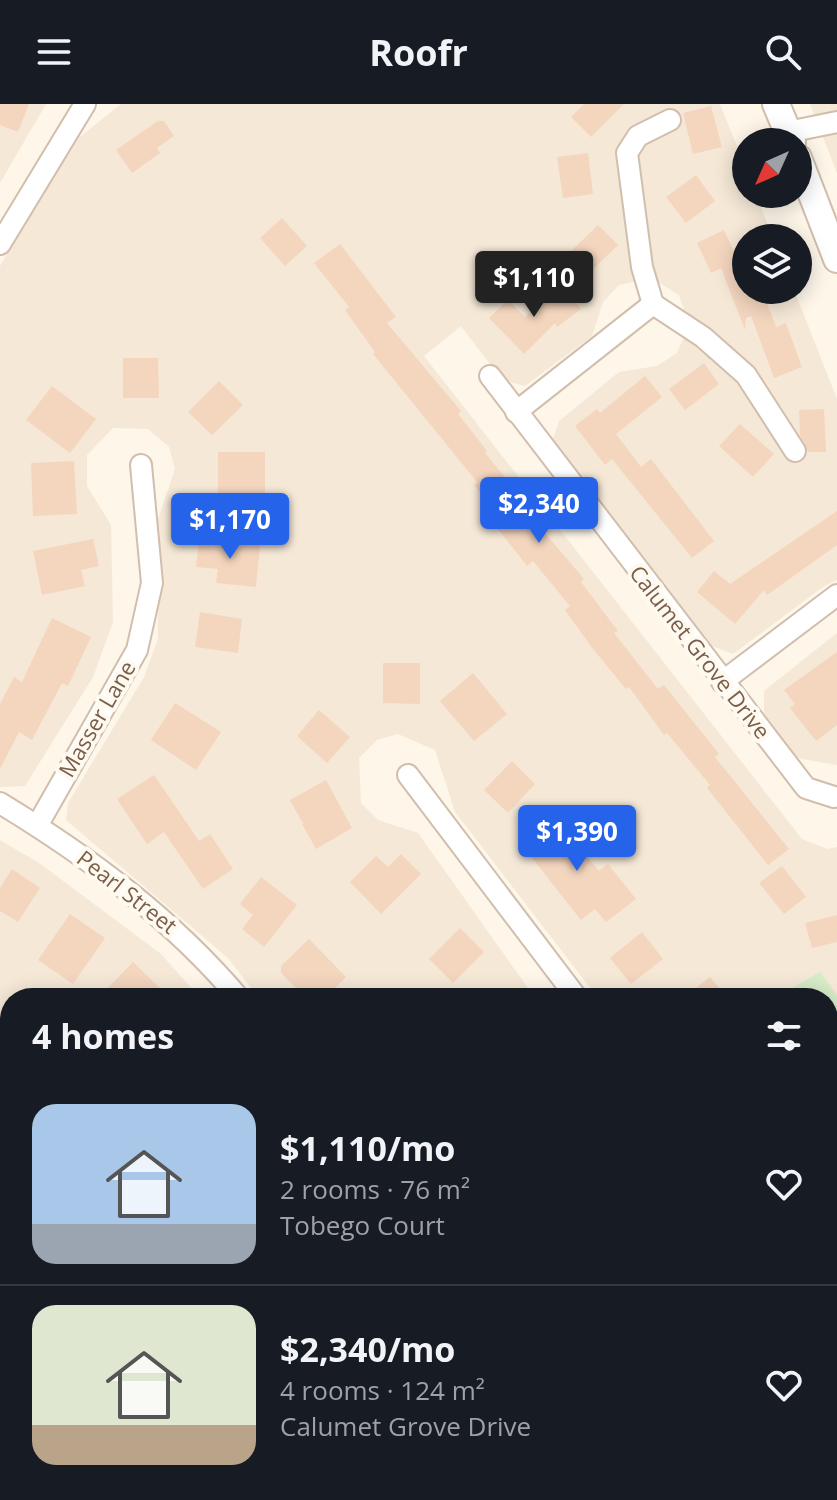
<!DOCTYPE html>
<meta charset="utf-8">
<style>
body{margin:0;font-family:"Open Sans",sans-serif;background:#242831;color:#f1f3f6;height:100vh;display:flex;flex-direction:column;font-size:30px;white-space:nowrap}
*{box-sizing:border-box;margin:0}
p{font-size:26px;color:#9ea1a6}
.icon{flex:none;width:44px;height:44px;fill:none;stroke:currentColor;stroke-width:2;stroke-linecap:round;stroke-linejoin:round}
.map{position:relative;flex:1;overflow:hidden}
.sheet{position:absolute;left:0px;top:884px;width:838px;height:512px;display:flex;flex-direction:column;background:#171b24;border-radius:32px 32px 0 0;box-shadow:0 4px 20px #0003}
.sheet>*{flex:none}
.needle{width:52px;rotate:225deg}
.fabs{position:absolute;left:732px;top:24px;display:grid;gap:16px}
.fabs a{display:grid;place-items:center;width:80px;height:80px;border-radius:50%;background:#171b24;box-shadow:0 4px 20px #0003;font-size:40px}
.price{position:absolute;translate:-50% -68px;padding:0 18px;border-radius:8px;background:#2563eb;color:#fff;font-size:26px;line-height:52px;filter:drop-shadow(0 2px 4px #0008)}
.price::after{content:'';position:absolute;left:50%;top:48px;width:24px;height:18px;margin-left:-12px;background:inherit;clip-path:polygon(0 0,100% 0,50% 100%)}
.price.selected{background:#222;color:#fff}
ul{padding:0;list-style:none}
li{display:flex;align-items:center;gap:24px;height:200px;padding:0 32px}
li+li{border-top:2px solid #363941}
li span{display:grid;place-items:center;flex:none;width:224px;height:160px;border-radius:24px;color:#555}
li>.icon{margin-inline-start:auto}
span .icon{width:96px;height:96px;fill:#fffc;stroke-width:1}
li b{font-size:34px}
h2{display:flex;justify-content:space-between;align-items:center;height:96px;padding:0 32px;font-size:34px}
header{display:flex;justify-content:space-between;align-items:center;height:104px;padding:0 32px;background:#171b24;font-size:36px;font-weight:700}
.map>svg:first-child{display:block}
.residential{fill:#f5e8d7}
.education{fill:#f3e5fa}
.green{fill:#d5ecc6}
.building{fill:#f4d6bf}
.lines{fill:none;stroke-linecap:round;stroke-linejoin:round}
.minor-casing{stroke:#d1bead;stroke-width:24}
.tertiary-casing{stroke:#d1bead;stroke-width:30}
.minor{stroke:#fff;stroke-width:20}
.tertiary{stroke:#fff;stroke-width:26}
.labels{text-anchor:middle;stroke-width:8;stroke-linejoin:round;paint-order:stroke}
.street-label{font-size:22px;fill:#7a5d4b;stroke:#fffaf0}
</style>
<header><svg class="icon" aria-label="menu" viewBox="0 0 24 24"><path d="M4 6h16M4 12h16M4 18h16"/></svg>Roofr<svg class="icon" aria-label="search" viewBox="0 0 24 24"><circle cx="10" cy="10" r="6"/><path d="M15 15l6 6"/></svg></header>
<div class="map">
<svg width="837" height="1396" viewBox="0 0 837 1396">
<rect width="100%" height="100%" fill="#fdf6e9"/>
<g class="residential">
<path d="M0,0H46L0,79Z"/>
<path d="M121,0H720L746,65V90H756L773,134H746V186H794L837,295V476L823,483L733,550L707,540L552,338L559,317L619,268L657,262L677,249L689,221L679,191L651,174L619,181L603,198L592,232L525,282L502,276L461,222L424,252L802,735L828,745L837,743V891L820,869L774,894H598L455,708L435,646L398,630L377,636L359,654L361,699L378,716L418,729L535,894H259L228,854L66,716L68,699L144,573L158,535L157,418L175,365L169,343L148,325L113,324L87,351V382L111,421L113,518L93,573L25,682L0,683V162L75,37Z"/>
<path d="M810,0H837V69Z"/>
<path d="M837,529V661L797,654L764,613V587Z"/>
<path d="M0,736L39,759L161,850L200,894H10V1025L0,1016Z"/>
<path d="M828,997L837,1009V1084L828,1091Z"/>
<path d="M0,1080L10,1090V1358L0,1366Z"/>
<path d="M47,1386H152L158,1396H34Z"/>
<path d="M213,1386H427L414,1396H219Z"/>
</g>
<path class="education" d="M837,1179V1396H533L547,1386H828V1185Z"/>
<path class="green" d="M820,868L837,891V1009L828,997V894H774Z"/>
<g class="building">
<path d="M0,0H29L18,28L0,21Z"/>
<path d="M584,0H624L591,33L571,13Z"/>
<path d="M711,2L722,43L693,50L683,9Z"/>
<path d="M158,17H164L174,32L157,44L160,49L132,69L116,46Z"/>
<path d="M588,49L593,90L563,94L557,53Z"/>
<path d="M696,71L715,97L686,119L666,93Z"/>
<path d="M282,114L307,142L285,162L260,134Z"/>
<path d="M598,121L618,141L585,173L565,153Z"/>
<path d="M724,126L746,173V186H762L776,223L786,219L802,263L774,274L751,212L746,214L745,226L721,164L711,169L697,139Z"/>
<path d="M340,140L396,213L387,219L461,307L458,310L487,347L485,349L519,390L515,394L584,475L581,478L618,527L614,529L658,585L664,581L719,650L715,653L789,745L768,761L707,684L710,681L667,629L664,631L629,583L626,585L593,545L565,506L570,502L533,457L527,462L498,425L505,419L474,381L477,378L373,250L375,248L345,206L349,203L314,159Z"/>
<path d="M563,183L581,205L557,223L555,219L524,250L489,214L508,196L525,213Z"/>
<path d="M123,254H158L159,294H123Z"/>
<path d="M704,259L719,280L685,306L669,285Z"/>
<path d="M645,272L662,293L616,330L641,363L651,355L714,437L692,454L612,355L605,361L575,322L597,305L600,309Z"/>
<path d="M219,277L243,301L212,331L188,308Z"/>
<path d="M52,282L96,315L70,349L26,316Z"/>
<path d="M824,305L826,348H808L800,331L799,306Z"/>
<path d="M740,320L774,350L753,373L719,342Z"/>
<rect x="218" y="348" width="47" height="61"/>
<path d="M74,357L77,410L33,412L31,359Z"/>
<path d="M837,407V441L767,491L764,486L735,520L697,488L714,467L730,480Z"/>
<path d="M93,435L99,462L81,466L85,482L42,491L33,447Z"/>
<path d="M199,435L260,441L256,483L216,479L218,465L196,463Z"/>
<path d="M200,508L242,515L238,549L195,543Z"/>
<path d="M52,514L91,533L68,582L62,579L32,636L19,628L0,665V600L14,573L22,578Z"/>
<path d="M837,548V621L816,637L790,604L795,600L784,586Z"/>
<path d="M383,559H420V600L383,599Z"/>
<path d="M473,569L507,610L474,637L440,597Z"/>
<path d="M175,599L221,628L196,666L151,636Z"/>
<path d="M319,606L350,633L327,659L297,632Z"/>
<path d="M512,657L535,680L508,709L484,686Z"/>
<path d="M154,671L199,737L210,730L233,765L203,785L164,728L147,740L117,695Z"/>
<path d="M326,676L352,724L316,745L302,720L306,716L302,718L290,696Z"/>
<path d="M553,712L599,767L608,760L636,795L606,818L595,805L581,816L521,740Z"/>
<path d="M401,750L421,770L381,810L350,778L376,752L388,763Z"/>
<path d="M782,762L806,793L784,810L759,779Z"/>
<path d="M12,765L40,784L18,818L0,807V784Z"/>
<path d="M261,773L297,801L264,843L242,825L253,811L240,800Z"/>
<path d="M70,810L105,834L73,880L38,856Z"/>
<path d="M837,811V838L812,844L805,819Z"/>
<path d="M460,824L484,848L453,879L429,855Z"/>
<path d="M642,828L663,855L631,880L610,854Z"/>
<path d="M309,835L346,873L325,894H306L281,869V862Z"/>
<path d="M133,858L170,894H98Z"/>
<path d="M710,873L727,894H683Z"/>
</g>
<g class="lines">
<g class="minor-casing">
<g id="minor">
<path d="M670,16L638,32L627,49L642,163L653,200L703,233L746,271L795,347"/>
<path d="M788,28L837,18"/>
<path d="M0,140L85,0"/>
<path d="M490,272L806,684L834,693"/>
<path d="M516,308L653,200"/>
<path d="M722,578L837,491"/>
<path d="M408,671L577,894"/>
<path d="M0,699C89,753 171,814 239,894"/>
<path d="M37,722L137,546L152,479L141,361"/>
<path d="M0,1031L10,1041"/>
<path d="M189,1386L194,1396"/>
<path d="M0,1393L10,1385"/>
</g>
</g>
<g class="tertiary-casing">
<g id="tertiary">
<path d="M776,0L792,38"/>
<path d="M798,54L837,155"/>
<path d="M828,1134L837,1128"/>
<path d="M466,1396L480,1386"/>
</g>
</g>
<use href="#minor" class="minor"/>
<use href="#tertiary" class="tertiary"/>
</g>
<g class="labels">
<g class="street-label">
<text transform="translate(700 548) rotate(52)" y="8">Calumet Grove Drive</text>
<text transform="translate(97 615) rotate(-60)" y="8">Masser Lane</text>
<text transform="translate(127 788) rotate(38)" y="8">Pearl Street</text>
</g>
</g>
</svg>
<div class="fabs">
<a><svg class="needle" viewBox="-14 -14 28 28"><path d="M0-13l5 13h-10z" fill="#e53935"/><path d="M0 13l5-13h-10z" fill="#9ea1a6"/></svg></a>
<a><svg class="icon" aria-label="layers" viewBox="0 0 24 24"><path d="M12 4l9 5-9 5-9-5zM3 14l9 5 9-5"/></svg></a>
</div>
<b class="price selected" style="left:534px;top:215px">$1,110</b>
<b class="price" style="left:539px;top:441px">$2,340</b>
<b class="price" style="left:230px;top:457px">$1,170</b>
<b class="price" style="left:577px;top:769px">$1,390</b>
<section class="sheet">
<h2>4 homes<svg class="icon" aria-label="filters" viewBox="0 0 24 24"><path d="M4 7h16M4 17h16"/><circle cx="9" cy="7" r="2"/><circle cx="15" cy="17" r="2"/></svg></h2>
<ul>
<li><span style="background:linear-gradient(#a9c7e8 75%,#9aa5b1 0)"><svg class="icon" aria-label="home" viewBox="0 0 24 24"><path d="M3 11l9-7 9 7M6 9v11h12V9"/></svg></span><div><b>$1,110/mo</b><p>2 rooms · 76 m²</p><p>Tobego Court</p></div><svg class="icon" aria-label="heart" viewBox="0 0 24 24"><path d="M12 20l-8-8c-3-5 5-10 8-4 3-6 11-1 8 4z"/></svg></li>
<li><span style="background:linear-gradient(#dfe7d0 75%,#b9a48a 0)"><svg class="icon" aria-label="home" viewBox="0 0 24 24"><path d="M3 11l9-7 9 7M6 9v11h12V9"/></svg></span><div><b>$2,340/mo</b><p>4 rooms · 124 m²</p><p>Calumet Grove Drive</p></div><svg class="icon" aria-label="heart" viewBox="0 0 24 24"><path d="M12 20l-8-8c-3-5 5-10 8-4 3-6 11-1 8 4z"/></svg></li>
</ul>
</section>
</div>
